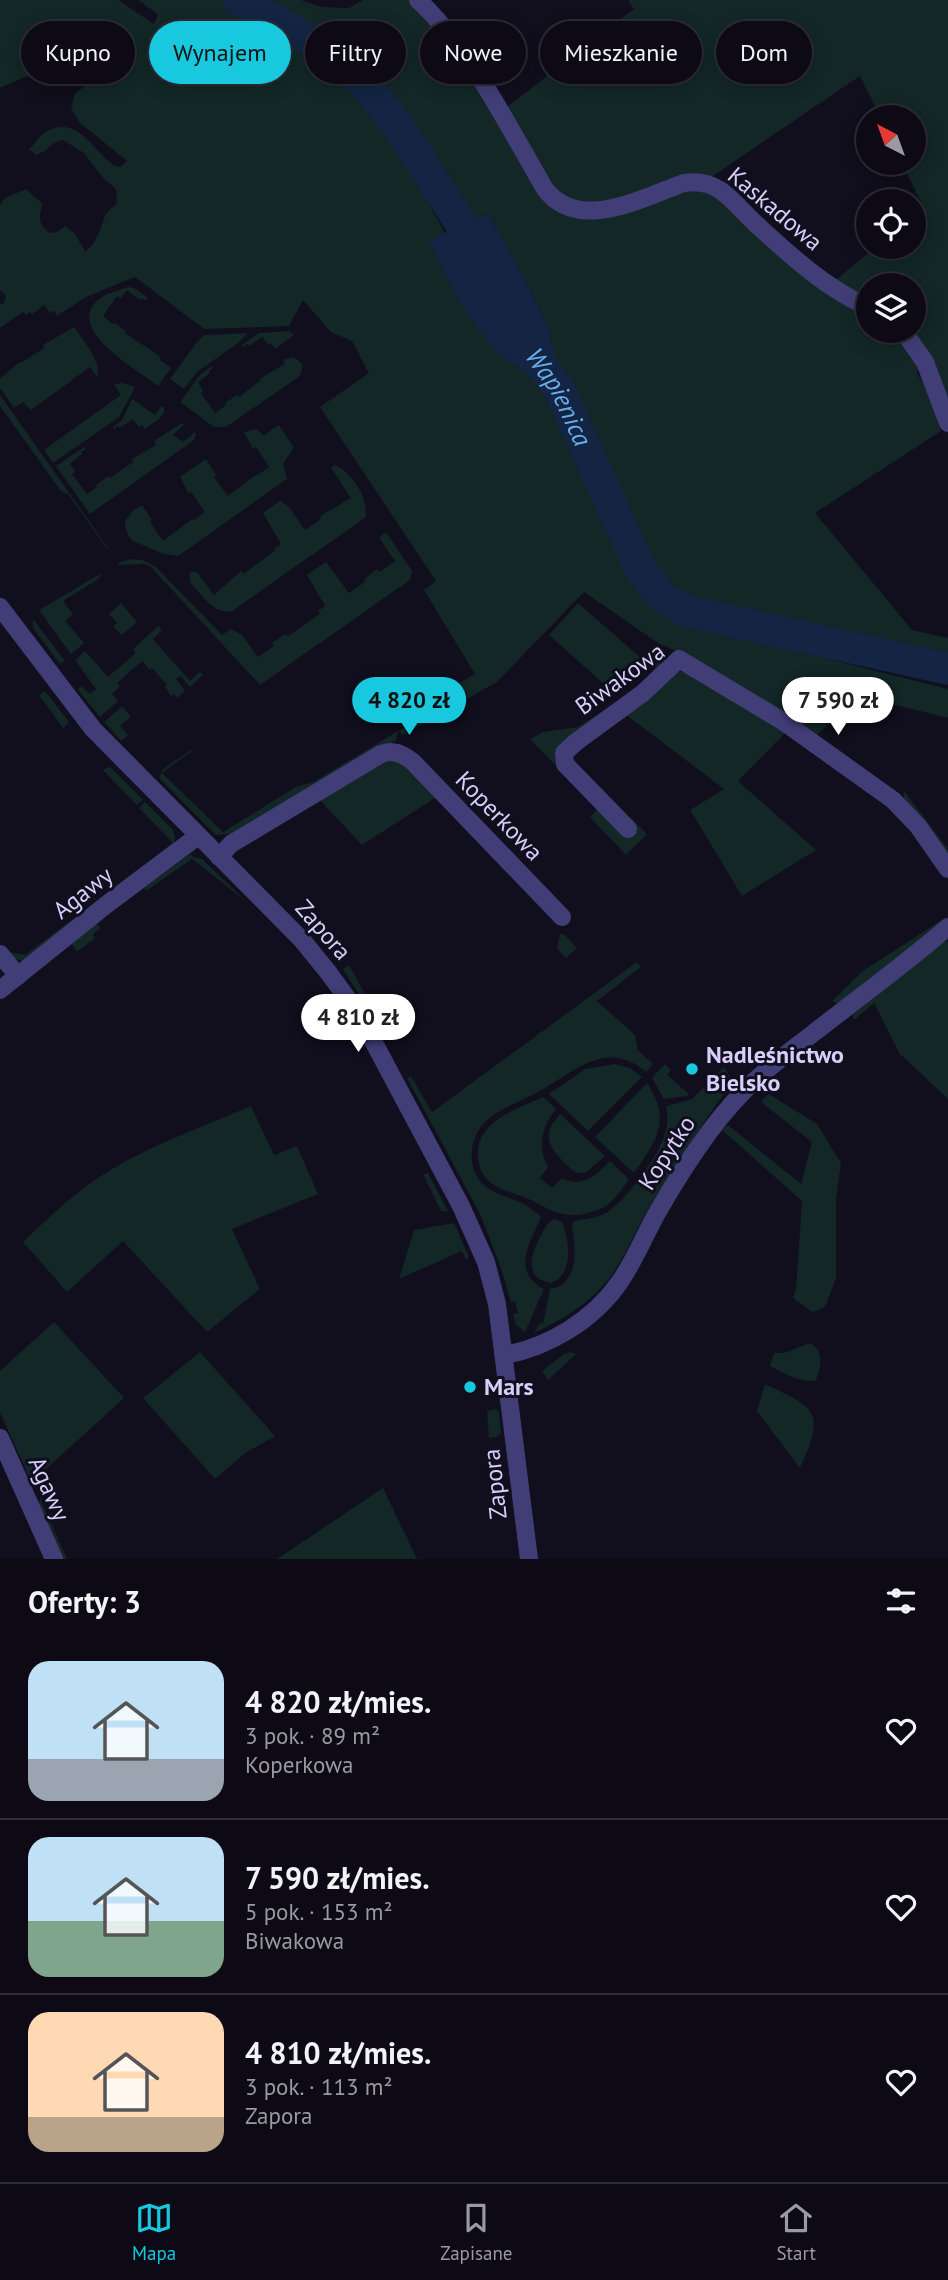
<!DOCTYPE html>
<html lang="pl">
<meta charset="utf-8">
<style>
body{margin:0;font-family:"PT Sans",sans-serif;background:#1b1823;color:#f1f3f6;height:100vh;display:flex;flex-direction:column;font-size:26px;white-space:nowrap}
*{box-sizing:border-box;margin:0}
p{font-size:23px;color:#9a9aa1}
.icon{flex:none;width:38px;height:38px;fill:none;stroke:currentColor;stroke-width:2;stroke-linecap:round;stroke-linejoin:round}
.map{position:relative;height:1559px;overflow:hidden}
.side{display:flex;flex-direction:column;background:#0d0a16;flex:1}
.side>*{flex:none}
.hud{position:absolute;left:21px;top:21px;width:906px;height:63px;display:flex;gap:14px}
.needle{width:46px;rotate:319deg}
.tools{position:absolute;left:856px;top:105px;display:grid;gap:14px}
.tools a{display:grid;place-items:center;width:70px;height:70px;border-radius:50%;background:#0d0a16;box-shadow:0 4px 18px #0003,0 0 0 2px #2d2b35;font-size:35px}
.price{position:absolute;translate:-50% -60px;padding:0 16px;border-radius:24px;background:#fff;color:#222;font-size:23px;line-height:46px;filter:drop-shadow(0 2px 4px #0008)}
.price::after{content:'';position:absolute;left:50%;top:42px;width:21px;height:16px;margin-left:-10px;background:inherit;clip-path:polygon(0 0,100% 0,50% 100%)}
.price.on{background:#18c8de;color:#111}
ul{padding:0;list-style:none}
li{display:flex;align-items:center;gap:21px;height:175px;padding:0 28px}
li+li{border-top:2px solid #2d2b35}
li span{display:grid;place-items:center;flex:none;width:196px;height:140px;border-radius:21px;color:#555}
li>.icon{margin-inline-start:auto}
span .icon{width:84px;height:84px;fill:#fffc;stroke-width:1}
li b{font-size:30px}
h2{display:flex;justify-content:space-between;align-items:center;height:84px;padding:0 28px;font-size:30px}
.tag{padding:0 24px;border-radius:32px;background:#0d0a16;box-shadow:0 4px 18px #0003,0 0 0 2px #2d2b35;font-size:24px;line-height:63px}
.tag.on{background:#18c8de;color:#111}
.dock{display:flex;justify-content:space-around;align-items:center;height:98px;border-top:2px solid #2d2b35;background:#0d0a16;font-size:19px;color:#9a9aa1}
.dock a{display:grid;justify-items:center;gap:4px}
.dock .on{color:#18c8de}
.map>svg:first-child{display:block}
.green{fill:#122726}
.water{fill:#132542}
.lines{fill:none;stroke-linecap:round;stroke-linejoin:round}
.river{stroke:#132542;stroke-width:32}
.minor{stroke:#413e77;stroke-width:18}
.poi-dot{fill:#18c8de;stroke:#110e1d;stroke-width:2.5}
.labels{text-anchor:middle;stroke-width:6;stroke-linejoin:round;paint-order:stroke}
.street-label{font-size:24px;fill:#d5cffa;stroke:#110e1d}
.poi-label{font-size:24px;font-weight:bold;fill:#d5cffa;stroke:#110e1d;text-anchor:start}
.water-label{font-size:26px;font-style:italic;fill:#69afef;stroke:#110e1d}
</style>
<div class="map">
<svg width="948" height="1559" viewBox="0 0 948 1559">
<rect width="100%" height="100%" fill="#110e1d"/>
<g class="green">
<path d="M0,0H118L154,24L158,14L138,0H222L331,64L391,135L445,233L430,240L495,351L538,382L623,564C644,591 660,608 690,624L948,689V718L860,696L814,737L689,657L658,643L584,592L497,682L403,735L398,731L396,740L230,834L216,835L159,778L163,769L191,750H193L162,773L223,832L296,787L313,782L405,727L401,716L475,674L424,590L436,581L320,407L369,373L352,341L331,332L303,300L289,326L204,329L135,277L86,297L57,316L54,311L50,313L44,305L32,314L30,312L26,315L23,312L0,328V305L4,303L6,296L0,290V205L5,198L26,189L43,204C38,216 38,225 50,233L57,232L65,226L75,234L85,251C97,244 100,229 105,216C107,211 114,207 117,203L116,189L104,179L84,153L63,140C51,142 47,152 36,155L29,149C36,144 36,138 44,133C78,112 93,153 115,166L120,167L127,161L79,122L71,108L75,94L86,85C76,73 81,65 84,51L0,88Z"/>
<path d="M260,0H301L322,7L349,8L363,0H413L570,214L694,188L713,195L868,311V331H896L920,361L917,373L929,394L941,431L815,513L912,630L948,638V659L694,603L668,587L645,562L584,418L559,370L548,327L525,279L488,214L475,219L447,172L381,90L337,47Z"/>
<path d="M628,0H948V412L914,331V285H868V302L832,283L876,247H914V216L924,208L902,163H914V117H880L860,76L707,180L587,208L560,199L503,110L634,9Z"/>
<path d="M128,287L134,288L148,298L146,301L141,298L140,300L127,290L121,298L117,296L103,316L113,324L115,323L126,331L125,333L161,357L160,360L171,368L158,386C138,370 64,329 98,300C106,293 118,291 128,287Z"/>
<path d="M74,327C84,342 101,359 98,378L90,367L31,410L23,402L14,408L0,388V378L20,362L21,363L44,348L43,345Z"/>
<path d="M289,331L294,335L275,349L271,343L268,345L262,337L249,346L247,344L243,347L242,345L259,333Z"/>
<path d="M248,333L238,343L197,372L184,389L170,379L197,342L204,335Z"/>
<path d="M294,357L303,365L300,376L226,427H214L180,402L200,375L212,366L213,368L209,371L210,373L198,382L203,390L201,393L215,413L226,405L225,403L237,395L239,397L261,380V378L285,364L283,360Z"/>
<path d="M122,383L135,387L119,417L53,463L44,450L121,395L114,384Z"/>
<path d="M0,395L108,548V550L68,494L61,491L0,406Z"/>
<path d="M132,399L155,415L161,406L164,408V412L159,419L145,429L142,425L139,427L133,419L120,428L118,426L114,429L113,427L122,420Z"/>
<path d="M182,423L184,425L173,435L183,442L195,432L196,434L194,440L90,514L56,466L84,447L86,449L81,452L82,454L70,464L75,472L72,474L87,494L97,487L96,485L108,476L110,478L133,462L132,459L156,445L154,441Z"/>
<path d="M279,425L294,448L283,464L287,479L178,556L164,554L133,541C127,535 125,529 125,521L133,511L142,505L152,520L150,522L163,541L192,519L194,520L205,512L191,492L189,494L180,477L206,459L216,475L214,477L228,496L257,474L258,475L269,467L256,447L253,449L244,432L256,429L264,435Z"/>
<path d="M334,465C350,469 371,501 365,518L232,611C214,615 201,594 190,582V572H197L214,595L241,571L243,574L275,551L274,549L281,544L263,513L280,501L289,507L305,530L321,519L320,516L351,498L331,468Z"/>
<path d="M386,532L412,571L410,580L260,685L150,566L144,564L119,565L117,563L131,559L142,560L156,567L222,635L231,629L242,635L258,657L274,646L272,643L285,634L288,636L320,614L318,611L325,606L307,575L326,562L349,593L365,582L364,579L377,569L380,572L395,561L379,538Z"/>
<path d="M100,574V578L63,601L73,614L65,621L84,643L71,654L39,610Z"/>
<path d="M121,603L137,622L122,635L113,626L117,623L109,614Z"/>
<path d="M578,603L642,659L613,692L549,635Z"/>
<path d="M33,619L65,661L60,664L33,628Z"/>
<path d="M158,626L162,630L153,639L190,681L200,672L203,675L190,687L181,676L176,679L185,691L177,698L174,694L171,696L165,687L167,685L152,668L150,670L142,661L117,683L120,686L112,694L118,701L100,717L78,690L81,686L90,694L96,689L75,660L85,651L108,677L136,653L133,649Z"/>
<path d="M655,651C658,655 662,660 662,666C661,686 575,732 561,750C557,763 565,770 574,779L572,782L530,739L543,732L578,727L639,688L655,668Z"/>
<path d="M690,671L788,730L738,781L816,850L742,896L690,810L724,789L625,714L677,672Z"/>
<path d="M45,691L69,722L63,728L39,695Z"/>
<path d="M122,706L131,717L120,726L128,735L121,741L104,722Z"/>
<path d="M570,757L647,834L626,855L590,817L598,809Z"/>
<path d="M382,758H398L438,793L435,798L362,845L317,797Z"/>
<path d="M110,767L143,800L137,805L103,770Z"/>
<path d="M904,791L948,849V861L906,805L904,798Z"/>
<path d="M145,802L173,830L175,837L174,842L177,845L116,886L173,843L139,808Z"/>
<path d="M190,854L193,857L202,859L247,902L192,859L146,891L144,888Z"/>
<path d="M110,891L106,900L23,961C14,960 5,953 3,943L10,952L25,955Z"/>
<path d="M946,917L947,920L838,1004L832,1001L863,971Z"/>
<path d="M96,924L101,928L93,934L95,938L77,952L71,943Z"/>
<path d="M560,934H564L577,948L566,958L557,949Z"/>
<path d="M948,941V1099L899,1053L874,1003L854,1020L852,1015L940,943Z"/>
<path d="M637,962L641,967L597,1001L635,1035L638,1050L653,1064L646,1072C606,1038 574,1072 540,1091C512,1106 474,1115 472,1152C471,1161 473,1171 478,1178C488,1194 508,1196 524,1204C530,1208 536,1212 541,1217C531,1241 510,1272 544,1289L525,1332L516,1325L513,1314L518,1313L515,1301L511,1302L501,1268L480,1214L407,1078L411,1076L432,1112Z"/>
<path d="M349,965L382,1025L379,1026L343,969Z"/>
<path d="M615,1064L630,1068L642,1077L588,1131L549,1094L585,1069Z"/>
<path d="M665,1064L671,1070L667,1075L689,1094L687,1096L664,1099L652,1078Z"/>
<path d="M724,1067L733,1081C704,1121 677,1163 650,1206C637,1227 628,1251 614,1272C595,1300 564,1319 534,1333L540,1323L543,1324L550,1289L561,1286C580,1270 574,1246 572,1224L574,1221C584,1219 597,1218 606,1213C625,1202 660,1154 665,1133C668,1124 668,1115 666,1106L692,1099Z"/>
<path d="M647,1083C672,1120 657,1139 635,1172H633L595,1137Z"/>
<path d="M769,1094L817,1124L841,1163L836,1199V1278L825,1307L812,1312L793,1298L796,1289L802,1201L722,1130L728,1125L801,1184L812,1142L762,1103L763,1099Z"/>
<path d="M543,1097L556,1109C542,1126 537,1147 548,1167L540,1178L552,1188L562,1178C582,1189 596,1175 610,1161L629,1179C621,1190 613,1204 600,1209C565,1223 553,1210 524,1197C514,1193 503,1191 494,1185C484,1179 479,1169 478,1158C474,1122 517,1109 543,1097Z"/>
<path d="M251,1106L274,1155L297,1146L318,1194L232,1229L260,1289L207,1332L123,1241L67,1292L23,1242C47,1219 72,1195 101,1176C147,1146 200,1128 251,1106Z"/>
<path d="M560,1114L605,1156L585,1173C575,1174 572,1170 565,1163C548,1147 541,1134 560,1114Z"/>
<path d="M428,1173L448,1211H441L423,1174Z"/>
<path d="M554,1219L562,1222C570,1241 574,1275 551,1283C523,1278 531,1255 540,1237C544,1230 547,1223 554,1219Z"/>
<path d="M454,1223L469,1257L466,1260L462,1251L399,1279L414,1230Z"/>
<path d="M54,1322L124,1398L33,1481L30,1479L0,1412V1371Z"/>
<path d="M810,1343C824,1350 822,1369 815,1381C798,1382 785,1374 770,1366L774,1353H784Z"/>
<path d="M200,1352L275,1436L244,1454L215,1479L143,1398Z"/>
<path d="M571,1352L576,1354L548,1380L542,1371L564,1354Z"/>
<path d="M765,1384C818,1409 825,1412 800,1468L757,1411Z"/>
<path d="M495,1409L499,1412L501,1434L496,1437L489,1438L487,1411Z"/>
<path d="M44,1486L41,1501L67,1559H61L38,1506Z"/>
<path d="M383,1488L417,1559H277Z"/>
</g>
<path class="water" d="M488,214L525,279L548,327L559,370L538,382L495,351L458,300L429,241L461,224Z"/>
<g class="lines">
<g class="river">
<path d="M239,0L332,53L374,95L400,129L461,224L478,262"/>
<path id="s1" d="M525,342L559,389L640,568L662,597L686,611L948,669"/>
</g>
<g class="minor">
<path d="M418,0C470,48 509,128 545,189C579,234 643,197 684,183C697,181 709,183 720,190C733,199 744,213 756,224C790,255 825,288 868,307"/>
<path d="M903,331L925,362L948,423"/>
<path d="M0,607L93,729L302,940L328,972L350,1002L372,1039L461,1206L486,1262L497,1304L529,1559"/>
<path d="M628,829L565,764L564,753L576,742L643,693L679,659L784,722L893,800L918,826L948,869"/>
<path d="M219,857L231,844L381,754C393,749 403,754 413,762L562,917"/>
<path d="M0,954L18,976"/>
<path d="M0,990L106,905L198,836"/>
<path d="M505,1355C549,1347 593,1320 619,1283C634,1262 644,1236 657,1213C682,1170 710,1125 746,1089C766,1069 789,1052 811,1035C857,999 904,965 948,927"/>
<path d="M0,1438L54,1559"/>
</g>
</g>
<g class="poi-dot">
<circle cx="692" cy="1069" r="7"/>
<circle cx="470" cy="1387" r="7"/>
</g>
<g class="labels">
<g class="street-label">
<text transform="translate(775 209) rotate(40)" y="8">Kaskadowa</text>
<text transform="translate(620 679) rotate(-36)" y="8">Biwakowa</text>
<text transform="translate(499 816) rotate(46)" y="8">Koperkowa</text>
<text transform="translate(83 893) rotate(-38)" y="8">Agawy</text>
<text transform="translate(323 930) rotate(49)" y="8">Zapora</text>
<text transform="translate(667 1153) rotate(-57)" y="8">Kopytko</text>
<text transform="translate(495 1484) rotate(-96)" y="8">Zapora</text>
<text transform="translate(49 1489) rotate(66)" y="8">Agawy</text>
</g>
<g class="poi-label">
<text x="706" y="1063">Nadleśnictwo<tspan x="706" dy="28">Bielsko</tspan></text>
<text x="484" y="1395">Mars</text>
</g>
<g class="water-label">
<text dy="9" stroke="none"><textPath href="#s1" startOffset="65">Wapienica</textPath></text>
</g>
</g>
</svg>
<div class="tools">
<a><svg class="needle" viewBox="-14 -14 28 28"><path d="M0-13l5 13h-10z" fill="#e53935"/><path d="M0 13l5-13h-10z" fill="#9a9aa1"/></svg></a>
<a><svg class="icon" aria-label="locate" viewBox="0 0 24 24"><circle cx="12" cy="12" r="6"/><path d="M12 2v4M12 18v4M2 12h4M18 12h4"/></svg></a>
<a><svg class="icon" aria-label="layers" viewBox="0 0 24 24"><path d="M12 4l9 5-9 5-9-5zM3 14l9 5 9-5"/></svg></a>
</div>
<b class="price on" style="left:409px;top:737px">4 820 zł</b>
<b class="price" style="left:838px;top:737px">7 590 zł</b>
<b class="price" style="left:358px;top:1054px">4 810 zł</b>
<div class="hud">
<a class="tag">Kupno</a>
<a class="tag on">Wynajem</a>
<a class="tag">Filtry</a>
<a class="tag">Nowe</a>
<a class="tag">Mieszkanie</a>
<a class="tag">Dom</a>
</div>
</div>
<section class="side">
<h2>Oferty: 3<svg class="icon" aria-label="filters" viewBox="0 0 24 24"><path d="M4 7h16M4 17h16"/><circle cx="9" cy="7" r="2"/><circle cx="15" cy="17" r="2"/></svg></h2>
<ul>
<li><span style="background:linear-gradient(#bfe0f5 70%,#9aa5b1 0)"><svg class="icon" aria-label="home" viewBox="0 0 24 24"><path d="M3 11l9-7 9 7M6 9v11h12V9"/></svg></span><div><b>4 820 zł/mies.</b><p>3 pok. · 89 m²</p><p>Koperkowa</p></div><svg class="icon" aria-label="heart" viewBox="0 0 24 24"><path d="M12 20l-8-8c-3-5 5-10 8-4 3-6 11-1 8 4z"/></svg></li>
<li><span style="background:linear-gradient(#bfe0f5 60%,#7fa58c 0)"><svg class="icon" aria-label="home" viewBox="0 0 24 24"><path d="M3 11l9-7 9 7M6 9v11h12V9"/></svg></span><div><b>7 590 zł/mies.</b><p>5 pok. · 153 m²</p><p>Biwakowa</p></div><svg class="icon" aria-label="heart" viewBox="0 0 24 24"><path d="M12 20l-8-8c-3-5 5-10 8-4 3-6 11-1 8 4z"/></svg></li>
<li><span style="background:linear-gradient(#ffd9b3 75%,#b9a48a 0)"><svg class="icon" aria-label="home" viewBox="0 0 24 24"><path d="M3 11l9-7 9 7M6 9v11h12V9"/></svg></span><div><b>4 810 zł/mies.</b><p>3 pok. · 113 m²</p><p>Zapora</p></div><svg class="icon" aria-label="heart" viewBox="0 0 24 24"><path d="M12 20l-8-8c-3-5 5-10 8-4 3-6 11-1 8 4z"/></svg></li>
</ul>
</section>
<nav class="dock">
<a class="on"><svg class="icon" aria-label="map" viewBox="0 0 24 24"><path d="M3 6l6-2 6 2 6-2v14l-6 2-6-2-6 2zM9 4v14M15 6v14"/></svg>Mapa</a>
<a><svg class="icon" aria-label="saved" viewBox="0 0 24 24"><path d="M7 4h10v16l-5-4-5 4z"/></svg>Zapisane</a>
<a><svg class="icon" aria-label="home" viewBox="0 0 24 24"><path d="M3 11l9-7 9 7M6 9v11h12V9"/></svg>Start</a>
</nav>
